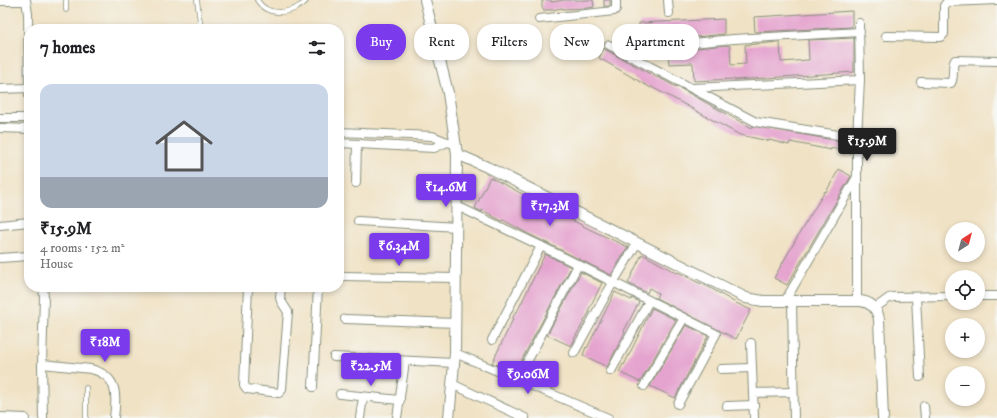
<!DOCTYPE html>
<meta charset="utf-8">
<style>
body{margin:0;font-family:"IM FELL DW Pica",serif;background:#f2f2f2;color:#202124;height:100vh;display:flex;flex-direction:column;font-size:15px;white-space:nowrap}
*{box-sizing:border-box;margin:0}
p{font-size:13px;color:#757577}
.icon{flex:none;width:22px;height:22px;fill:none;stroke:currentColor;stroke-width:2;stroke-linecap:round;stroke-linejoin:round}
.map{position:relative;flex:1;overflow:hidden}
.drawer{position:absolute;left:24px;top:24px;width:320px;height:268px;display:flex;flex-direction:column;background:#fff;border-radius:16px;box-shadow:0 2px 6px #0003}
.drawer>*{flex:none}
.top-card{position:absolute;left:356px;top:24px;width:380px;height:36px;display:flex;gap:8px}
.needle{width:26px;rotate:36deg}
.buttons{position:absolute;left:945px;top:222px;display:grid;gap:8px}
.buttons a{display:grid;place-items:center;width:40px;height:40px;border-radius:50%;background:#fff;box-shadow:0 2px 6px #0003;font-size:20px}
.price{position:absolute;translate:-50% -34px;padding:0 9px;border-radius:4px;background:#7c3aed;color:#fff;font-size:13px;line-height:26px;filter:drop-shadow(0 1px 2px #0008)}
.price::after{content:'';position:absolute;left:50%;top:24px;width:12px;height:9px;margin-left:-6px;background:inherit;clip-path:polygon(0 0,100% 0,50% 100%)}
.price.on{background:#222;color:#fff}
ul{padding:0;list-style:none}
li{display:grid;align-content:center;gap:8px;height:212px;padding:0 16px}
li+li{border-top:1px solid #e0e0e0}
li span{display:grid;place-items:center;height:124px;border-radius:12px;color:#555}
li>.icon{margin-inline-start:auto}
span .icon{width:72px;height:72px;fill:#fffc;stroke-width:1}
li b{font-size:17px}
h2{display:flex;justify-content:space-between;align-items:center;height:48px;padding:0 16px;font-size:17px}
.pill{padding:0 14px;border-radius:16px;background:#fff;box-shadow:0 2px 6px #0003;font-size:14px;line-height:36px}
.pill.on{background:#7c3aed;color:#fff}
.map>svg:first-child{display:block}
.building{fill:#e5a4cf}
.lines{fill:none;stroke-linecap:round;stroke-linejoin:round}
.service-casing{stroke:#88907c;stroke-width:5.5}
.minor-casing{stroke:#88907c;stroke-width:10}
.tertiary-casing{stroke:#88907c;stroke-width:12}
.service{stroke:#fff;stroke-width:4}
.minor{stroke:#fff;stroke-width:8}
.tertiary{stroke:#fff;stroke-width:10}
</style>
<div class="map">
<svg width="997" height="418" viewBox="0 0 997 418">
<rect width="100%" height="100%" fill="#f6f6f2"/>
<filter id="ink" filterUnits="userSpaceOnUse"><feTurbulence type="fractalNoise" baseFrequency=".025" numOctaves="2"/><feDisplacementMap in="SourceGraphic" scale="8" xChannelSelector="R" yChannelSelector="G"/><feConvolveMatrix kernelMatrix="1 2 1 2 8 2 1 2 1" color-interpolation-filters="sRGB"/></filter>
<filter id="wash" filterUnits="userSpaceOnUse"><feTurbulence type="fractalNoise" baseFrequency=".012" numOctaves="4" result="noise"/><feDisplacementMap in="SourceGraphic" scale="16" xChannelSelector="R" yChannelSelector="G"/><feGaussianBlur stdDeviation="0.9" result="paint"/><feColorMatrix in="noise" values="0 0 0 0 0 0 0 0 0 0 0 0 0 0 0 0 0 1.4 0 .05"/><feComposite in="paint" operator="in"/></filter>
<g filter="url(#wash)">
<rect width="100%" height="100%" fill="#f0e2c5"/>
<g id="blocks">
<g class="building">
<path d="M544,0H551V2L564,0H593L594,7L588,8L563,9V8L551,10H543V8H542V1H544Z"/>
<rect x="604" y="0" width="6" height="6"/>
<path d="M852,11V27L755,32L754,17Z"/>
<path d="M724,19V34L668,40V37L640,39L639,23Z"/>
<path d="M854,38V72L782,77L734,80V79L694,81L693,63L669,64L668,51L725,45L730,46L731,65L746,64L745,45L780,42L781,62L808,60H809L808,40Z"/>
<path d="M604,48L606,50L658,78V77L676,87V86L752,128L753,126L852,143L851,153L831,148V150L790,142L789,145L769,140V141L740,135L669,96L651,87V88L599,58Z"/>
<path d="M839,169L851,176L787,285L774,278L799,234L825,191L826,192Z"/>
<path d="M490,177L591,230L628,247L611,275L525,232L503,220L502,221L482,210V212L475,208Z"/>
<path d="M545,254L571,267L522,359V364L517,373L492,363L513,319H512L516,311L517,312Z"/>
<path d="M642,254L677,273L678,272L697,282L707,286L734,302L751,310L736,339L656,298L658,293L649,288L647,293L628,283Z"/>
<path d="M581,272L602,283L588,311H590L574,339H575L571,346L547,335Z"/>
<path d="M615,292L631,300L632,298L639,302L624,331L625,332L607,367L583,355L586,347L587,348Z"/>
<path d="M652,308L676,320L640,382L619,372L623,364L624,365Z"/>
<path d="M686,325L708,336L675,398L650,386Z"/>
</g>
</g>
</g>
<g filter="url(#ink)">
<use href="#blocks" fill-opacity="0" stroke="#88907c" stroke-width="1"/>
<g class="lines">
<g class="service-casing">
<g id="service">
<path d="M66,0V10"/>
<path d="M197,0L201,29"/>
<path d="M257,0C266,14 280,14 294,9C299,6 303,5 307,0"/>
<path d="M86,418V388"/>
</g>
</g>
<g class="minor-casing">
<g id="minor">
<path d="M26,0L28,14L29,96"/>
<path d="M668,0L669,13"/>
<path d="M0,1H26"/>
<path d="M539,19L614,11L616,9V0"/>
<path d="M886,36L940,37L942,36L944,34V6L946,3L948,2L997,0"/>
<path d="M609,45L756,122L857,138"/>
<path d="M619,50L734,39L860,32"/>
<path d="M921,82L951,83C955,76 951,67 955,60L997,61"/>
<path d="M693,88L860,80"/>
<path d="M0,89L29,88"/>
<path d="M0,118H29"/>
<path d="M0,128L29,129"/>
<path d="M339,132L432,136L447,142L456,144"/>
<path d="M339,143L434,148L447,142"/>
<path d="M356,183L357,144"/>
<path d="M457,206L541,246L716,334L678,404"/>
<path d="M358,221L457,227"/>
<path d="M0,225L29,222"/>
<path d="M0,258L29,256"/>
<path d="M342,276L456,278"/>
<path d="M43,287L44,297L42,364L43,418"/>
<path d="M248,287L244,385L247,389L279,393L281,391L282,389L288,312L281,301L280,298L281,287"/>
<path d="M978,296H997"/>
<path d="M916,297L920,377"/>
<path d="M785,301L857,177"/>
<path d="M792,301L794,418"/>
<path d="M857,301V138L860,80L859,23"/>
<path d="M875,308L889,298L893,297L952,296"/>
<path d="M345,319L456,323"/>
<path d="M492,340L541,246"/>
<path d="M751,343L753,393"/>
<path d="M455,353L608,418"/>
<path d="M574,353L607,293L637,243"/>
<path d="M334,357L454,363"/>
<path d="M527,362L578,265"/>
<path d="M42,364L91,369C118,376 117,395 114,418"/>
<path d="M721,369L752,368"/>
<path d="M611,371L649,301"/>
<path d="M452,384L525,418"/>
<path d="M644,386L684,318"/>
<path d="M313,387L318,287"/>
<path d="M340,394L400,400"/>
<path d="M727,406L754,405"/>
<path d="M924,406L925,418"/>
<path d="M0,417L25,418"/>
<path d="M360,418L363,397"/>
<path d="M397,418L405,361"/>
<path d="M754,418L753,393L793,392"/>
</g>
</g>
<g class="tertiary-casing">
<g id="tertiary">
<path d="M425,0L448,93L457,154L455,353L449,418"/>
<path d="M457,154L487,167L746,298L763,301H860C871,302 877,308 879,319L883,418"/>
</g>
</g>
<use href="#service" class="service"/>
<use href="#minor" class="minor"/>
<use href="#tertiary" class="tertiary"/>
</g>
</g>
</svg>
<div class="buttons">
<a><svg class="needle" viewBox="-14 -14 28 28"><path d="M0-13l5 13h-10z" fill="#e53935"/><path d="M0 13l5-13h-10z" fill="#757577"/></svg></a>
<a><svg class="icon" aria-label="locate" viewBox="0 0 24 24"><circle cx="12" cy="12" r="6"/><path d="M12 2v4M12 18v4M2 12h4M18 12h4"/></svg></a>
<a>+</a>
<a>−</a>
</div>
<b class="price on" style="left:867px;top:162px">₹15.9M</b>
<b class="price" style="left:446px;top:208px">₹14.6M</b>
<b class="price" style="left:550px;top:227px">₹17.3M</b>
<b class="price" style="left:399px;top:267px">₹6.34M</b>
<b class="price" style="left:105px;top:363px">₹18M</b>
<b class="price" style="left:371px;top:387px">₹22.5M</b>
<b class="price" style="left:528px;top:395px">₹9.06M</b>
<div class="top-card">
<a class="pill on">Buy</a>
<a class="pill">Rent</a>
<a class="pill">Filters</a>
<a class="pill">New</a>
<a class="pill">Apartment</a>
</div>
<section class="drawer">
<h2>7 homes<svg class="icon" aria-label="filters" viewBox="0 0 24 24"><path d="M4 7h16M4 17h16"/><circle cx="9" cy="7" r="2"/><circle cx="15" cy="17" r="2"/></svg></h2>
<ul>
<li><span style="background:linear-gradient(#c9d6e8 75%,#9aa5b1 0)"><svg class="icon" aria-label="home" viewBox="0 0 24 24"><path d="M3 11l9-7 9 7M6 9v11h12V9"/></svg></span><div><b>₹15.9M</b><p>4 rooms · 152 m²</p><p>House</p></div></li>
</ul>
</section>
</div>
